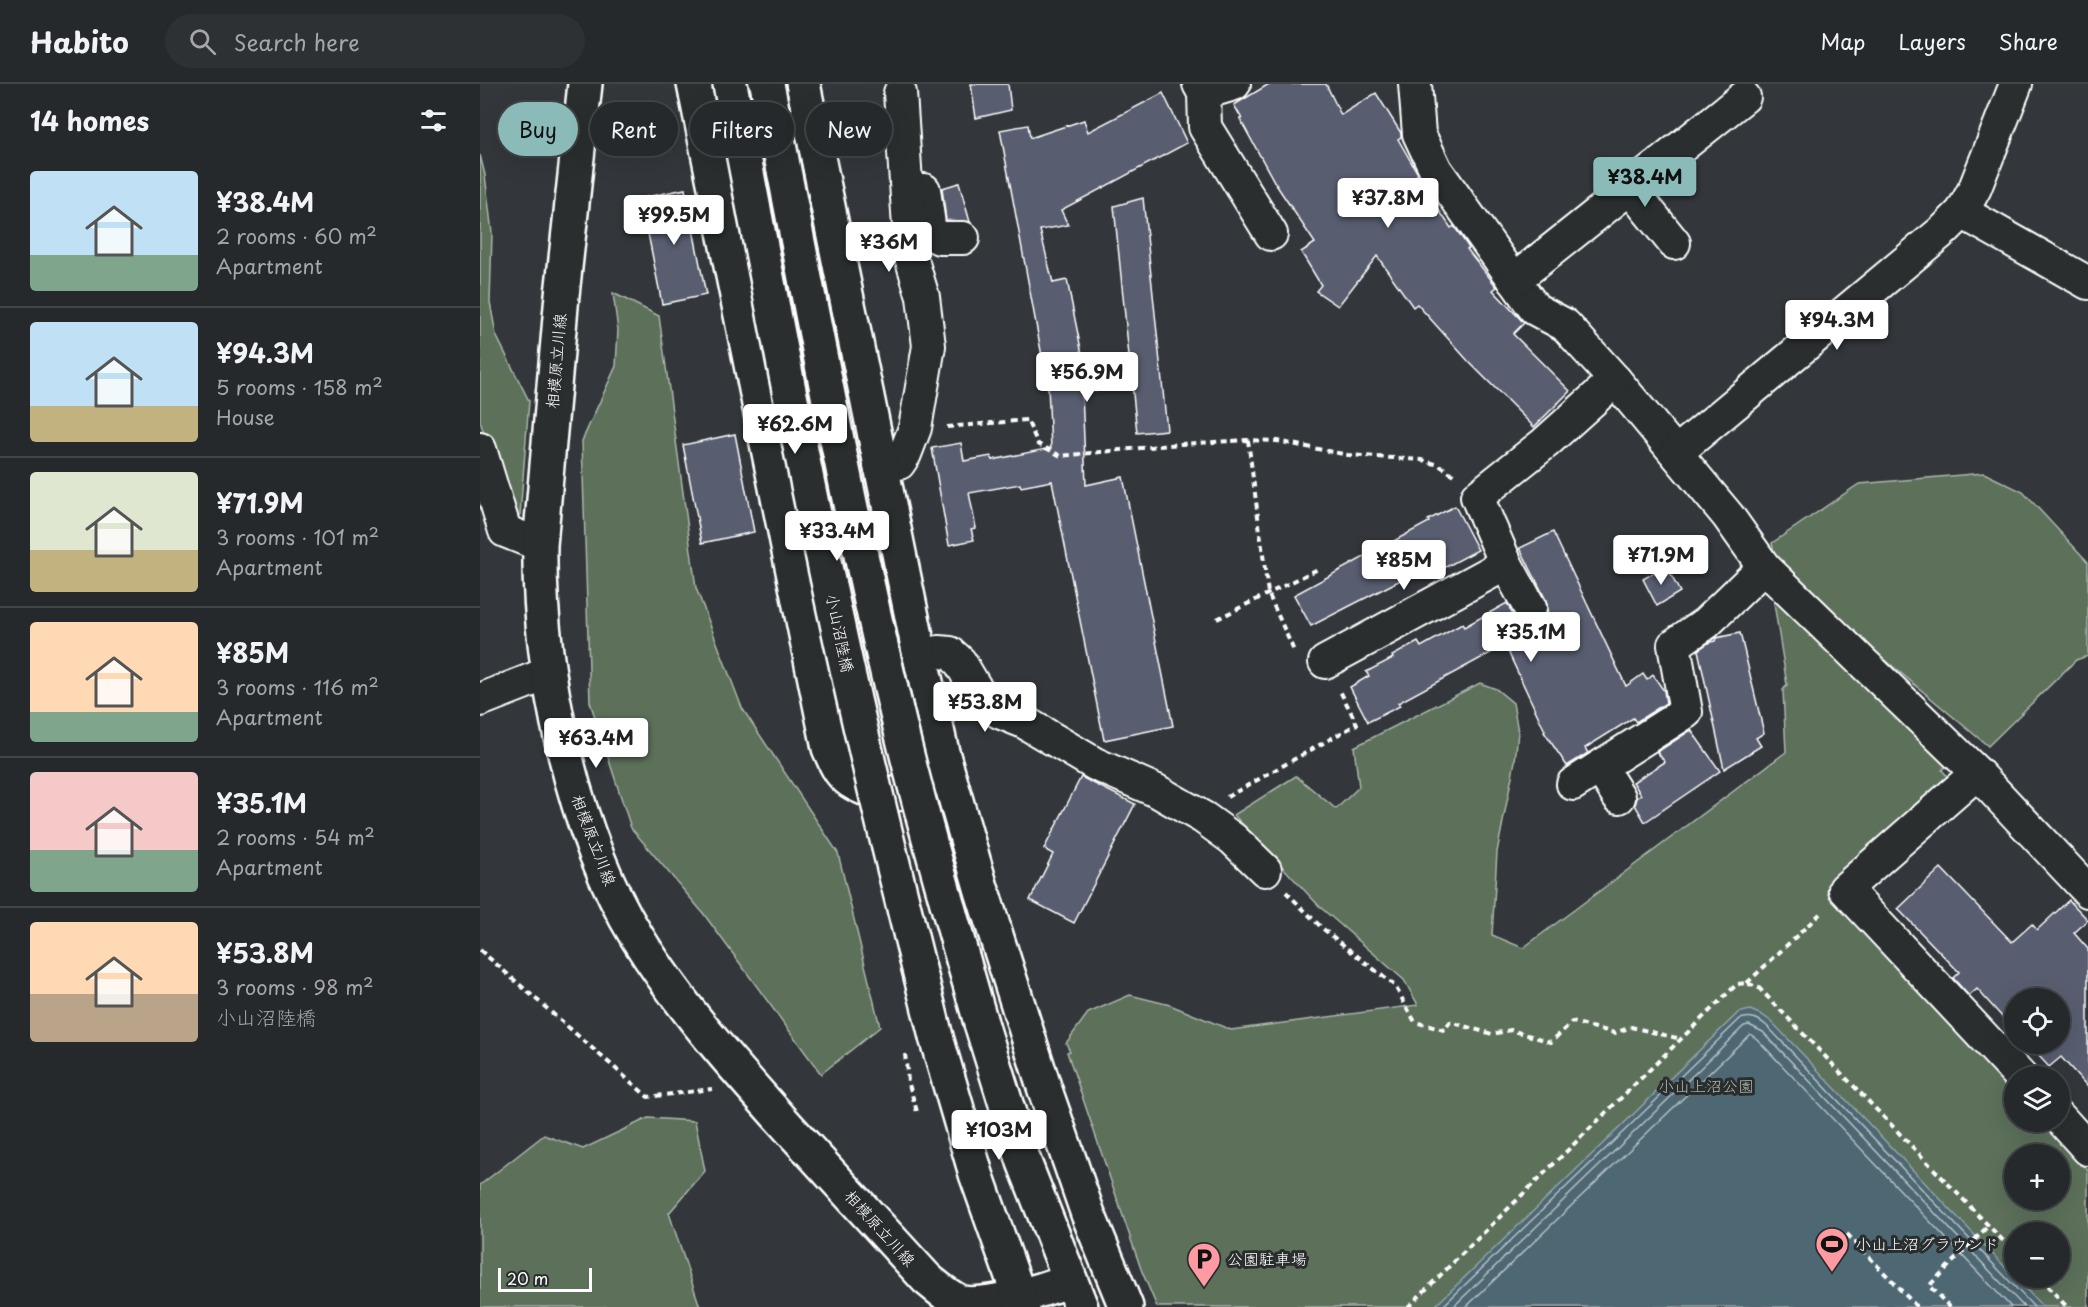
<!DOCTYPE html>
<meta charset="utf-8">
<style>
body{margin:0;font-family:"Playpen Sans","Klee One",sans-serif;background:#2e3134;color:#f1f3f6;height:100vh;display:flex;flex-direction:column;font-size:22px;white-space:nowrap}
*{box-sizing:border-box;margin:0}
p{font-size:20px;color:#a4a6a9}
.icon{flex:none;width:33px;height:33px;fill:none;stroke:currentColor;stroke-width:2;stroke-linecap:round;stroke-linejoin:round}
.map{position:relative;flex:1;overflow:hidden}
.side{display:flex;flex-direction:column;background:#26292c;width:480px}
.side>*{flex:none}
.top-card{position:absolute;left:18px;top:18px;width:570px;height:54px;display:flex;gap:12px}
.controls{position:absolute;left:1524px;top:904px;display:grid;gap:12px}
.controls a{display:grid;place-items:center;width:66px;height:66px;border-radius:50%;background:#26292c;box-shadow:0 6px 24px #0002,0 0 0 2px #424548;font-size:30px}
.scale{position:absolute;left:18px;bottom:15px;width:94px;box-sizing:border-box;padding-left:6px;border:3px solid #fff;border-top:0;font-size:16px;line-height:21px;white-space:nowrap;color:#fff;-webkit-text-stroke:4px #2a2d2e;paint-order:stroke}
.price{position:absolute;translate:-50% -51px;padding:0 14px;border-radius:6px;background:#fff;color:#222;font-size:20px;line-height:39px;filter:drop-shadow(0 2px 3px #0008)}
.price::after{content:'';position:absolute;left:50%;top:36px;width:18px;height:14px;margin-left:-9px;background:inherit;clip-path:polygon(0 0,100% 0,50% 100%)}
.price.current{background:#8bbbb9;color:#111}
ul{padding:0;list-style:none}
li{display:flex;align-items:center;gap:18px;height:150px;padding:0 30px}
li+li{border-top:2px solid #424548}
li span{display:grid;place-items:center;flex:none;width:168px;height:120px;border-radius:6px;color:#555}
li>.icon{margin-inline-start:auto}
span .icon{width:72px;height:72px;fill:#fffc;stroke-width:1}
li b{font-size:26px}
h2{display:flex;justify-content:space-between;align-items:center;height:72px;padding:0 30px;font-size:26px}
.chip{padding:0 21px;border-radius:27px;background:#26292c;box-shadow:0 6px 24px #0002,0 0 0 2px #424548;font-size:21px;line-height:54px}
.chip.current{background:#8bbbb9;color:#111}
header{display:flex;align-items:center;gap:36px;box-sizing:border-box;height:84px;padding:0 30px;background:#26292c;border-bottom:2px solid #424548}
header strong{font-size:28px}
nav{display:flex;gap:33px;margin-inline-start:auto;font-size:21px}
.search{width:420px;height:54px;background:#2e3134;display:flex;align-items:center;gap:15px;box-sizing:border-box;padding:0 21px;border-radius:33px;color:#a4a6a9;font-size:22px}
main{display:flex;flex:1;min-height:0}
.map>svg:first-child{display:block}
.green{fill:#5b705a;stroke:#adb8ac;stroke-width:1.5;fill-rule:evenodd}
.water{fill:#4d6772;stroke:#94a4aa;stroke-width:1.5}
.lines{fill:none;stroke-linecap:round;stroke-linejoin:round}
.shore{stroke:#b8c2c7;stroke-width:1.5}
.building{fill:#585d6f;stroke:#fff;stroke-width:1.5}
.minor-casing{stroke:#fff;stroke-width:36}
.major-casing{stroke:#fff;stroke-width:38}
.path{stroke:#fff;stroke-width:4;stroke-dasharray:6 4.5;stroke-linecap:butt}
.minor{stroke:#2a2d2e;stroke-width:32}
.major{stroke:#2a2d2e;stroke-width:33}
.major-bridge-casing{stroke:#fff;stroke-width:38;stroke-linecap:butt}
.major-bridge{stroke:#2a2d2e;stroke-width:33}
.labels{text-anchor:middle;stroke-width:6;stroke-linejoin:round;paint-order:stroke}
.street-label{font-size:16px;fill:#fff;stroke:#2a2d2e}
.park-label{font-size:16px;fill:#adb8ac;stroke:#2a2d2e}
.poi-label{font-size:16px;fill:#fff;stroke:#2a2d2e;text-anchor:start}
</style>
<header>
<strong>Habito</strong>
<div class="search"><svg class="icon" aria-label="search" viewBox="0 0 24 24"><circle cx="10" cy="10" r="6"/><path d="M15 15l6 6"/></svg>Search here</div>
<nav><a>Map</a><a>Layers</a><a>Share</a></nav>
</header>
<main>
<section class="side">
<h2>14 homes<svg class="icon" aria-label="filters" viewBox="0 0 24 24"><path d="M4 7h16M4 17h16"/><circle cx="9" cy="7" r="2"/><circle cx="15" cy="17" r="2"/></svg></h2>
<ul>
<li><span style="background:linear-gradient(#bfe0f5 70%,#7fa58c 0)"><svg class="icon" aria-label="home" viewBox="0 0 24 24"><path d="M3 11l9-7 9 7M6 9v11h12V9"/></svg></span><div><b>¥38.4M</b><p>2 rooms · 60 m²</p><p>Apartment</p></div></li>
<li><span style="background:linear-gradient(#bfe0f5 70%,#c2b280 0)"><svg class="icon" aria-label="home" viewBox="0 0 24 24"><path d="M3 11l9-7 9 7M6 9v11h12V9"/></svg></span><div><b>¥94.3M</b><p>5 rooms · 158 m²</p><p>House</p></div></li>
<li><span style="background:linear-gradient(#dfe7d0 65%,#c2b280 0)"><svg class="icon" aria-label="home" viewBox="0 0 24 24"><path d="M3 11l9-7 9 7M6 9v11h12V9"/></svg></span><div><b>¥71.9M</b><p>3 rooms · 101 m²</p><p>Apartment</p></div></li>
<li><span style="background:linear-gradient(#ffd9b3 75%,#7fa58c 0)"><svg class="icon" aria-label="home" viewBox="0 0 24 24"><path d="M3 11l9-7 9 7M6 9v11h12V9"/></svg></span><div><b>¥85M</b><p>3 rooms · 116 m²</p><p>Apartment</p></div></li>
<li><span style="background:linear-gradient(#f6c9c9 65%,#7fa58c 0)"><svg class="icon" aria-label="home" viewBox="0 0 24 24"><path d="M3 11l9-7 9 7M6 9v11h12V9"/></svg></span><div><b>¥35.1M</b><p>2 rooms · 54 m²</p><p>Apartment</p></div></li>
<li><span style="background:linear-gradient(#ffd9b3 60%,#b9a48a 0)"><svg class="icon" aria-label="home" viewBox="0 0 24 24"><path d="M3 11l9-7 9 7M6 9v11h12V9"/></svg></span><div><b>¥53.8M</b><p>3 rooms · 98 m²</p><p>小山沼陸橋</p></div></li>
</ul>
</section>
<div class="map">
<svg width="1608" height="1223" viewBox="0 0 1608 1223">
<rect width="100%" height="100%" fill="#33373b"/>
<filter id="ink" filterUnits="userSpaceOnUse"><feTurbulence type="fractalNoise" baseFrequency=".0167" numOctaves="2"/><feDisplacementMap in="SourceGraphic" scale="12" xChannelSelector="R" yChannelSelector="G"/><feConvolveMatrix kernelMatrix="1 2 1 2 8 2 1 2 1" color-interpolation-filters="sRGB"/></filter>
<g filter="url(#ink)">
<g class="green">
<path d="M0,71L5,91L12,149L10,218L16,251L49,317L40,431L32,438L0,337Z"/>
<path d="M133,209L179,232L216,504L262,624L358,769L400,943L341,990L223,829L151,744L110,618L102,357L136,282L138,246Z"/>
<path d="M1504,389L1543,408L1608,478V572L1596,576L1508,662L1298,486L1292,459L1379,400Z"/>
<path d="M1308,505L1472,676L1462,686L1468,693L1347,806L1534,1007V1038H1563L1608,1086V1223H677L661,1185L587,968L590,967L586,959L608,929L650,911L690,921L751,946L938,921L924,896L840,823L754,731L816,692L856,725L879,703L874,663L1000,599L1016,605L1033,619L1038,648L1035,677L1017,768L1012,851L1043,864L1306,668L1303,606L1307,601L1294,519ZM1534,1071H1580V1116H1534ZM1534,1149H1580V1194H1534Z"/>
<path d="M168,1034L215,1037L225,1087L189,1129L220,1223H0V1101L64,1051L103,1065Z"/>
</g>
<path class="water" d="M1270,926L1282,931L1292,938L1563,1223H954L1258,929Z"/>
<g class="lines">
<g class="shore">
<path d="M962,1223L1260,935C1272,931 1279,935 1288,943L1554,1223"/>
<path d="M973,1223L1264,942L1269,941L1283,948L1544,1223"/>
<path d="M986,1223L1270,950L1277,955L1531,1223"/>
</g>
</g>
<g class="building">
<path d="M491,0H528L531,26L496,34Z"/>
<path d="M789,0H846L861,31L896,9L921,49V53L918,55L938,90L936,92L971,144L974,142L989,164L987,165L1017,203L1013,206L1044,239L1033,250L1090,307L1054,343L990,279L937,220L933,223L897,172L858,222L836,207L841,201L821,168L835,159L795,99L760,35H762L754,21Z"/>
<path d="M683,9L707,59L581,126L588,141L560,146L573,199L587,196L604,280L649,272L634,122L663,114L687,346L657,349L652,300L602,309L606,401L643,393L693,642L624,656L572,397L541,403L540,400L489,409L496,444L491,445L494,456L469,461L452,364L481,359L484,377L511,372L512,376L571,364L567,282L564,283L520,46L548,41L550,54L604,36L608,48Z"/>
<path d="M479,99L490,138L466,136L462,104Z"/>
<path d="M205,105L226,211L182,220L161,114Z"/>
<path d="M255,350L274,448L222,459L203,361Z"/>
<path d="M975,422L998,466L945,494L940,486L831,542L814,511L949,438L948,436Z"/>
<path d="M1073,448L1146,602L1163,590L1167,596L1173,591L1184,607L1186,619L1156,638L1153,634L1105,664L1108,669L1087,682L1064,648L1065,647L1025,561L918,619L920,622L888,638L870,603L889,592L886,588L913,574L912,572L938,558L941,563L982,540L984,543L1027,519L1034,533L1041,540L1050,542L1059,539L1065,534L1068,525L1066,516L1040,464Z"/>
<path d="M1186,482L1200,508L1177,522L1163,495Z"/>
<path d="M1260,549L1284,649L1276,654L1281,662L1244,685L1218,566L1230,558L1235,557L1236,554Z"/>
<path d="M1211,646L1240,687L1165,738L1155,721L1157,714L1161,711L1153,698L1185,678L1177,668Z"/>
<path d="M601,693L655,720L594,839L550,816L573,770L564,765Z"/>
<path d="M1461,784L1532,858L1552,840L1557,846L1589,816L1608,836L1594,849L1608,865V1003L1581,973L1569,983L1548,960H1580V915H1534V946L1497,905L1489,912L1473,894L1479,888L1418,825Z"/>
</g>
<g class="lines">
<g class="minor-casing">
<g id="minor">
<path d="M719,0L724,9L725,43L791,150"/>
<path d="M935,0L939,50L956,86L1055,225L1085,241L1135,296L1248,432L1284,483L1497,689L1608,807"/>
<path d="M724,9L754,0"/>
<path d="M1150,104L1194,159"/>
<path d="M444,106L450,148L459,154H483"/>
<path d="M1482,128L1608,199"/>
<path d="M1034,196L1264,13"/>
<path d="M0,365L25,447L60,461"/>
<path d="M1197,368L1465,145L1482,128L1495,104L1536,0"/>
<path d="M400,382L419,379L425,370L435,344L449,262L443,213L431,173L420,9"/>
<path d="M1050,524L1026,480L997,413L1065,359L1135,296"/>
<path d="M440,572L459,568L470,569L480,578L496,605L519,628L544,638L615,680L677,707L724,734L753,755L785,786"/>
<path d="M845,578L1026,480"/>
<path d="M0,616L69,589"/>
<path d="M1120,683L1139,713"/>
<path d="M1497,689L1365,805L1541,993"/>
<path d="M1093,700L1206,628L1194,561L1226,539L1284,483"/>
<path d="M1580,1034L1608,1065"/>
</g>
</g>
<g class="major-casing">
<g id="major">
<path d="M105,0L82,211L60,461C58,584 92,747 157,853C202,926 261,991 318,1054C361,1101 404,1148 447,1195C458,1204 468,1213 482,1219C509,1223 563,1206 590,1196"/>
<path d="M214,0L349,664C353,672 356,683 362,689C369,698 379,702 389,706C416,716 439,708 456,687"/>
<path d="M323,0L440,572L462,668L502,807L565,1006L608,1130L646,1223"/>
<path d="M501,939L544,1078L601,1223"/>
<path d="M456,953L496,1090L543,1223"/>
</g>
</g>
<g class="path">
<path d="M467,343L547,336L558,360L581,372L700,360L768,356L797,357L868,371L942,376L959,381L975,392"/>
<path d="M768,356L788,509L814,567"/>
<path d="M737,535L838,485"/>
<path d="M747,713L877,640L859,605"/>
<path d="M806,808L842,844L915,902L935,938L964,946L970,938L1012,950L1031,946L1071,958L1092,938L1135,949L1151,943L1201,955"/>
<path d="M0,866L168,1013L232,1005"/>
<path d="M1267,899L1343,827"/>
<path d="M425,970L428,997L438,1031"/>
<path d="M1367,1150L1437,1223"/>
<path d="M1560,1194L1587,1223"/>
<path d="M928,1223L1257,900L1267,899L1279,904L1534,1168"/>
<path d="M1470,1223L1449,1202L1509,1141"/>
</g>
<use href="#minor" class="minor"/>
<use href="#major" class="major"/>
<g class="major-bridge-casing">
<g id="major-bridge">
<path d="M250,0C293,225 335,450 387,672C409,766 433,860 456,953"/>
<path d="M287,0C331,221 371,444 425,663C448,756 475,847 501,939"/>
</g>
</g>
<use href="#major-bridge" class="major-bridge"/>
</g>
</g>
<defs>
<g id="stadium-pin" transform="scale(1.725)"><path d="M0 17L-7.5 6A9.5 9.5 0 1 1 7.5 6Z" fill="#ff9aa2" stroke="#2a2d2e"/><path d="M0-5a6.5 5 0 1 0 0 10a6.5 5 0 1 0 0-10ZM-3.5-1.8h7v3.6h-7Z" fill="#111"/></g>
<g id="parking-pin" transform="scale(1.725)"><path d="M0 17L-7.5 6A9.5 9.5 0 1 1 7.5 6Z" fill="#ff9aa2" stroke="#2a2d2e"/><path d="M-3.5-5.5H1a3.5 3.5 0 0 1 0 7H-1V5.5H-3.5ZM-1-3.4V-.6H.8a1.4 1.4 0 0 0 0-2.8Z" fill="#111"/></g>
</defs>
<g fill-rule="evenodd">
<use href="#stadium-pin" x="1352" y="1160"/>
<use href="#parking-pin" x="724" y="1175"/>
</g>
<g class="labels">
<g class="street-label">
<text transform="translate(76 277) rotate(-85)" y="6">相模原立川線</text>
<text transform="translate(360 549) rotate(78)" y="6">小山沼陸橋</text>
<text transform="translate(114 756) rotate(69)" y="6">相模原立川線</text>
<text transform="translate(400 1144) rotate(48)" y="6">相模原立川線</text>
</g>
<g class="park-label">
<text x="1226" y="1008">小山上沼公園</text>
</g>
<g class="poi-label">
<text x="1375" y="1166">小山上沼グラウンド</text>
<text x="747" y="1181">公園駐車場</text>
</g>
</g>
</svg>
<div class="controls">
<a><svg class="icon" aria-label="locate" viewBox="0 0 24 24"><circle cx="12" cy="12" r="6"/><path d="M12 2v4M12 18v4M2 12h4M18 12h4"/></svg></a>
<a><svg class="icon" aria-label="layers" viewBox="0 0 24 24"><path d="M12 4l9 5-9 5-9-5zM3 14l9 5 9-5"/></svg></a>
<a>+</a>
<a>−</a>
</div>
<div class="scale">20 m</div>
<b class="price current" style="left:1165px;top:124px">¥38.4M</b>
<b class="price" style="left:908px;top:145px">¥37.8M</b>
<b class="price" style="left:194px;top:162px">¥99.5M</b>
<b class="price" style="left:409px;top:189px">¥36M</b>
<b class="price" style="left:1357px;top:267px">¥94.3M</b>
<b class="price" style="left:607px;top:319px">¥56.9M</b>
<b class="price" style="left:315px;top:371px">¥62.6M</b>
<b class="price" style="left:357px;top:478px">¥33.4M</b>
<b class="price" style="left:1181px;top:502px">¥71.9M</b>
<b class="price" style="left:924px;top:507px">¥85M</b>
<b class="price" style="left:1051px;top:579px">¥35.1M</b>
<b class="price" style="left:505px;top:649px">¥53.8M</b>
<b class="price" style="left:116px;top:685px">¥63.4M</b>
<b class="price" style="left:519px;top:1077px">¥103M</b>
<div class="top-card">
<a class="chip current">Buy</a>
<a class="chip">Rent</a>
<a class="chip">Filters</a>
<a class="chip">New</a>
</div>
</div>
</main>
